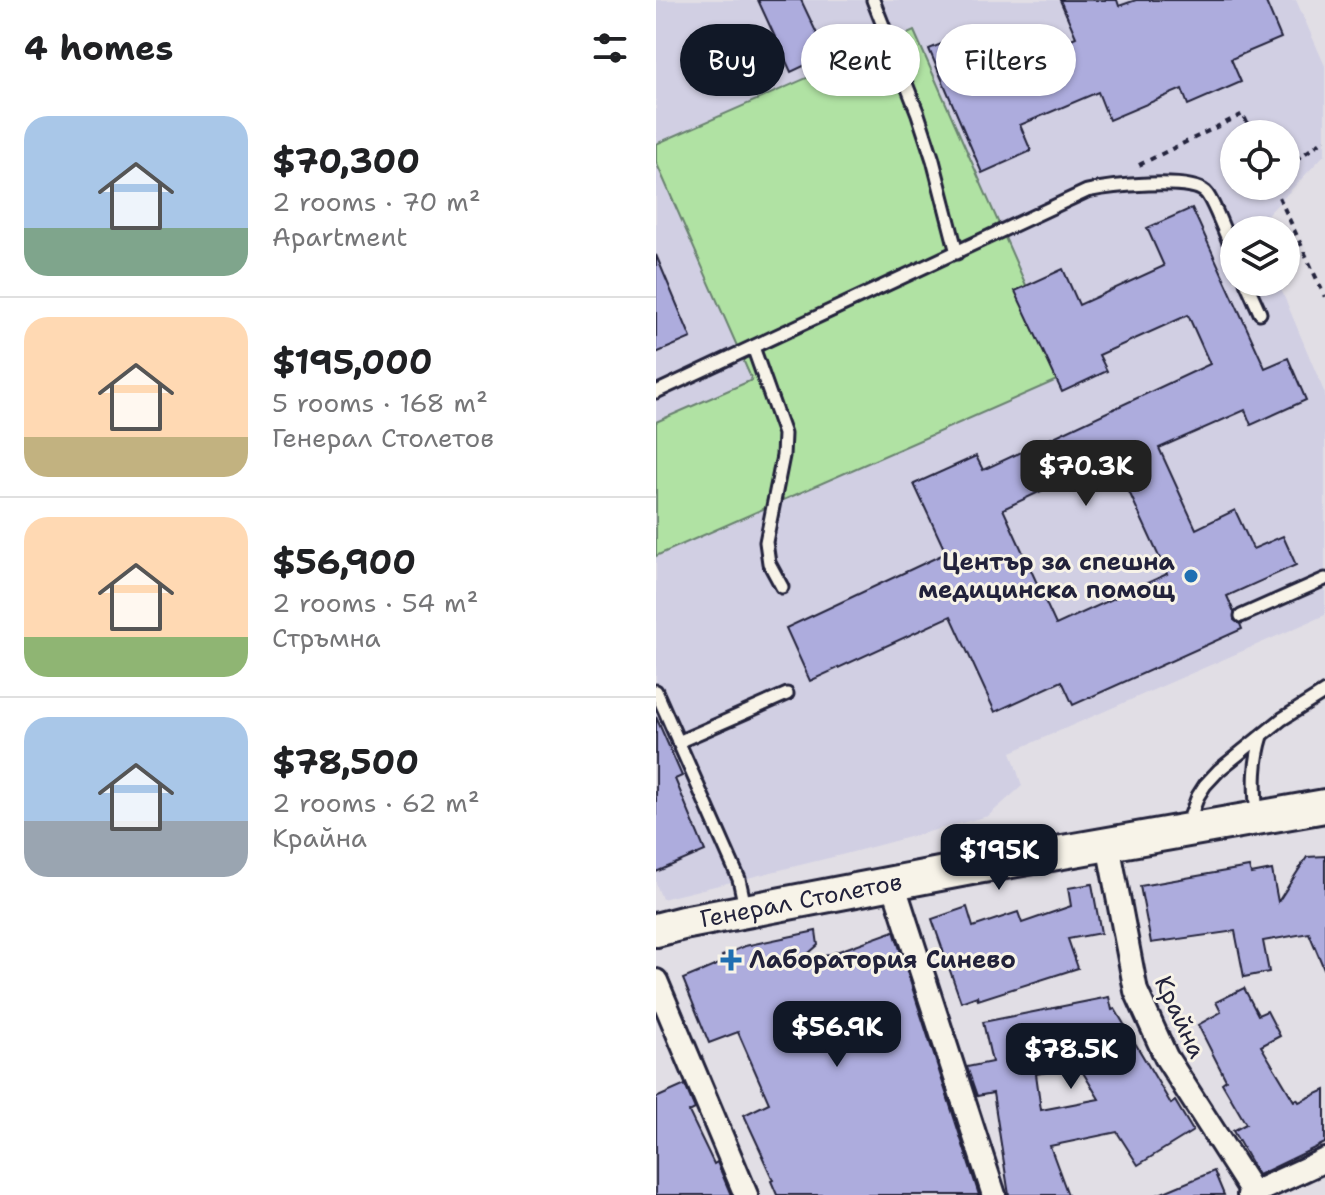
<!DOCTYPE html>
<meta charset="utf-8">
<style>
body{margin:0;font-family:"Shantell Sans",sans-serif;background:#f2f2f2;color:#202124;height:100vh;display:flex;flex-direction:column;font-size:30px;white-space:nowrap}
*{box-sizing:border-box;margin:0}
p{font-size:26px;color:#757577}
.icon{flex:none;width:44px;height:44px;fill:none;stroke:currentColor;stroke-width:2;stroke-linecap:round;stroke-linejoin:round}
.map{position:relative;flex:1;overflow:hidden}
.side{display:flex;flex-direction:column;background:#fff;width:656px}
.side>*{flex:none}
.hud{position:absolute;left:24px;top:24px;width:524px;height:72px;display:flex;gap:16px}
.fabs{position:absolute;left:564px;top:120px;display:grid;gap:16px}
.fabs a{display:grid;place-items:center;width:80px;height:80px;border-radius:50%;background:#fff;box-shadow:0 2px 6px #0004;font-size:40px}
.price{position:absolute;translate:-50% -68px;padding:0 18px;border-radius:16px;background:#111827;color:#fff;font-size:26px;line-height:52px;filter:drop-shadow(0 2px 4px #0008)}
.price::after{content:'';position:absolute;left:50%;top:48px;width:24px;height:18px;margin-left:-12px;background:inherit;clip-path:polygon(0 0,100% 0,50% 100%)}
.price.selected{background:#222;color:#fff}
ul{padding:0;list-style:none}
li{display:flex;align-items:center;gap:24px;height:200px;padding:0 24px}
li+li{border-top:2px solid #e0e0e0}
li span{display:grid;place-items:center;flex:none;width:224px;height:160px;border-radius:24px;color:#555}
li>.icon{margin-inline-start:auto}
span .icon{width:96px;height:96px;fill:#fffc;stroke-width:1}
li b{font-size:34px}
h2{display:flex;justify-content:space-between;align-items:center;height:96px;padding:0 24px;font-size:34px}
.pill{padding:0 28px;border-radius:36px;background:#fff;box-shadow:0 2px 6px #0004;font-size:28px;line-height:72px}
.pill.selected{background:#111827;color:#fff}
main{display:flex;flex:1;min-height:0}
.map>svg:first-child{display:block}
.built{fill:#d1cfe3;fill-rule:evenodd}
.green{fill:#b0e2a3;stroke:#69826f;stroke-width:2}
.building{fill:#adacdd;stroke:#22223b;stroke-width:2;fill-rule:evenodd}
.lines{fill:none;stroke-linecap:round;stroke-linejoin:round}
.lane-casing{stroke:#22223b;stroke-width:17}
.street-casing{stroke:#22223b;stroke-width:28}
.secondary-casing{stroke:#22223b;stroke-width:38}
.path{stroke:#22223b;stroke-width:4;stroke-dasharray:6 6;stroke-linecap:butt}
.lane{stroke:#f7f3e8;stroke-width:11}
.street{stroke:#f7f3e8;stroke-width:22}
.secondary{stroke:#f7f3e8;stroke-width:32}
.poi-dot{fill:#1f6fb2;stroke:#f7f3e8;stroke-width:3}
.labels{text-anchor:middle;stroke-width:6;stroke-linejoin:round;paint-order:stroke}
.poi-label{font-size:24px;font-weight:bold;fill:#22223b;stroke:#f7f3e8;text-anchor:end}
.street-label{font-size:24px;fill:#22223b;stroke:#f7f3e8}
</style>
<main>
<section class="side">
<h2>4 homes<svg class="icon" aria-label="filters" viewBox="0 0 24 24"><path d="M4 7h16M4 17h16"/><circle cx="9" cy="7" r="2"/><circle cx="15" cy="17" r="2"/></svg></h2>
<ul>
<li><span style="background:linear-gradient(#a9c7e8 70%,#7fa58c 0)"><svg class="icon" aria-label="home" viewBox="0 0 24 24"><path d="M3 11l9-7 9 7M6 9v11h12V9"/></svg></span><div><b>$70,300</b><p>2 rooms · 70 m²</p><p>Apartment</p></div></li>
<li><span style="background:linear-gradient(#ffd9b3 75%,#c2b280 0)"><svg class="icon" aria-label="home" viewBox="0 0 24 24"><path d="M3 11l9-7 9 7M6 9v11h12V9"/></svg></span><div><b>$195,000</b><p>5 rooms · 168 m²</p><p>Генерал Столетов</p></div></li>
<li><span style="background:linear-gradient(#ffd9b3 75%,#8fb573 0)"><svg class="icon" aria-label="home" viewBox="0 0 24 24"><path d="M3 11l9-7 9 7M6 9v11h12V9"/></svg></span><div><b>$56,900</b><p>2 rooms · 54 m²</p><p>Стръмна</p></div></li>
<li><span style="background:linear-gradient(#a9c7e8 65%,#9aa5b1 0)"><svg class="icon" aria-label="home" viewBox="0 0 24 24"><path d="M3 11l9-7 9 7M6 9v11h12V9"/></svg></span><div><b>$78,500</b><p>2 rooms · 62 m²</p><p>Крайна</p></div></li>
</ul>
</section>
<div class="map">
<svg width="669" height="1195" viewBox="0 0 669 1195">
<rect width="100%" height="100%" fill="#e1dee5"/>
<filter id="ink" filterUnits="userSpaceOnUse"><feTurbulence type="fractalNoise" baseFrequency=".0125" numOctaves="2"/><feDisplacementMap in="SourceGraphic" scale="16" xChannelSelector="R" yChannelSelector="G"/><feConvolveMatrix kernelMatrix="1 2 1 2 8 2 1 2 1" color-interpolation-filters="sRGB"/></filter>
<g filter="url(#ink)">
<path class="built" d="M0,0H640L669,66V154L600,227V230H578V282H622L669,394V615L355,752L366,786L332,816L189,854L6,899L0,884ZM578,134H630V186H578Z"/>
<path class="green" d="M258,31L410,376L0,556V422L96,380L0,162V144Z"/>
<g class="building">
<path d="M102,0H145L171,55L135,72Z"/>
<path d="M404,0H461L463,6L480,0H609L625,38L575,59L585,82L532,105L526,89L453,120L442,92L364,125L375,151L326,173L273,49L317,31L335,73L420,37Z"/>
<path d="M536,208L609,368L632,358L650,400L595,425L589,410L503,448L540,529L579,510L597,549L627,536L640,565L571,596L578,612V620L584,624L586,629L417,705L406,681L339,712L295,616L154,681L130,628L290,553L258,484L320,456L327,470L554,364L532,315L443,355L451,371L406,392L359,291L407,269L423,305L508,266L491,228ZM457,457L511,574L400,625L347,509Z"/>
<path d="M0,255L35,338L0,353Z"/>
<path d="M0,717L26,776L19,779L49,851L0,872Z"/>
<path d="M669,856V971L653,933L607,941L613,972L588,977L579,931L495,943L484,886L593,867L595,874L616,870L622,902L651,857Z"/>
<path d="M436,884L445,933L412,939L422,968L322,1000L321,996L305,1002L276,919L311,907L317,927L362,912L366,923L415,906L412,888Z"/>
<path d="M160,931L162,945L136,968L238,931L323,1195H121L115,1181L117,1180L106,1156H107L88,1115L113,1103L82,1032L53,1043L27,979L68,962L66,956L89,946Z"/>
<path d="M588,988L602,1015L611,1011L624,1036L605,1046L638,1101L641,1099L643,1102L669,1090V1143L602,1175L577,1131L590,1124L566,1083L570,1080L542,1025L565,1012L560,1002Z"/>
<path d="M453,997L456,1010L459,1009L515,1104L519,1101L537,1131L482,1165L461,1132L394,1146L412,1195H353L337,1093L321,1096L311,1067L336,1062L327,1022ZM423,1066L443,1099L385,1110L380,1074Z"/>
<path d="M29,1085L39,1109L33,1112L58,1164L61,1162L75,1195H0V1098Z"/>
<path d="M558,1171L568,1195H501Z"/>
</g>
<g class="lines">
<g class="lane-casing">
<g id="lane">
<path d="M217,0L262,114L277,160L301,253"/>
<path d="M590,282L604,313"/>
<path d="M97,347L128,434L127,456L110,542L113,563L126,587"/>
<path d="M0,392L431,191C453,186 533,177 549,192C557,199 572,241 578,254"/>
<path d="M585,616L669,579"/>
<path d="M0,691L83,879L89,907"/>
<path d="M22,742L131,694"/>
<path d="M601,814C598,786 598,762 606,736"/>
<path d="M530,828L542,796L549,785L563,770L626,719L669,692"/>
</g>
</g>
<g class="street-casing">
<g id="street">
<path d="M452,844L480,991L510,1057L597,1193"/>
<path d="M237,883L338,1195"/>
<path d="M0,981L90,1195"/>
<path d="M593,1195L669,1160"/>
</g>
</g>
<g class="secondary-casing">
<g id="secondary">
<path id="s1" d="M0,930L27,923L315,868L669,806"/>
</g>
</g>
<g class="path">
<path d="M483,165L587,114L596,134"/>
<path d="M630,167L669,139"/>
<path d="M618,186L669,297"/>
</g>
<use href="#lane" class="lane"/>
<use href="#street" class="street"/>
<use href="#secondary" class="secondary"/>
</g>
</g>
<g class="poi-dot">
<circle cx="535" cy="576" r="8"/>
<path d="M71 948h8v8h8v8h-8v8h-8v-8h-8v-8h8z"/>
</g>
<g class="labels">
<g class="poi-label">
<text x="519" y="570">Център за спешна<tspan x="519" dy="28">медицинска помощ</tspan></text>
<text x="93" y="968" text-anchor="start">Лаборатория Синево</text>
</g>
<g class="street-label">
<text dy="8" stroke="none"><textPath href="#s1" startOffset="148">Генерал Столетов</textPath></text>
<text transform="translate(524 1017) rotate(65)" y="8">Крайна</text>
</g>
</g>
</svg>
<div class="fabs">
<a><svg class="icon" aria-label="locate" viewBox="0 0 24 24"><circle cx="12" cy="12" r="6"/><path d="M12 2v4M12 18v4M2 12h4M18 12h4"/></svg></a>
<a><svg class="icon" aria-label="layers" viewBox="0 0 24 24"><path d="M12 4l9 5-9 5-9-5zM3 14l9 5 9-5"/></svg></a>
</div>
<b class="price selected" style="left:430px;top:508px">$70.3K</b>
<b class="price" style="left:343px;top:892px">$195K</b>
<b class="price" style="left:181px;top:1069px">$56.9K</b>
<b class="price" style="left:415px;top:1091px">$78.5K</b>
<div class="hud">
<a class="pill selected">Buy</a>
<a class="pill">Rent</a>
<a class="pill">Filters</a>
</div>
</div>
</main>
